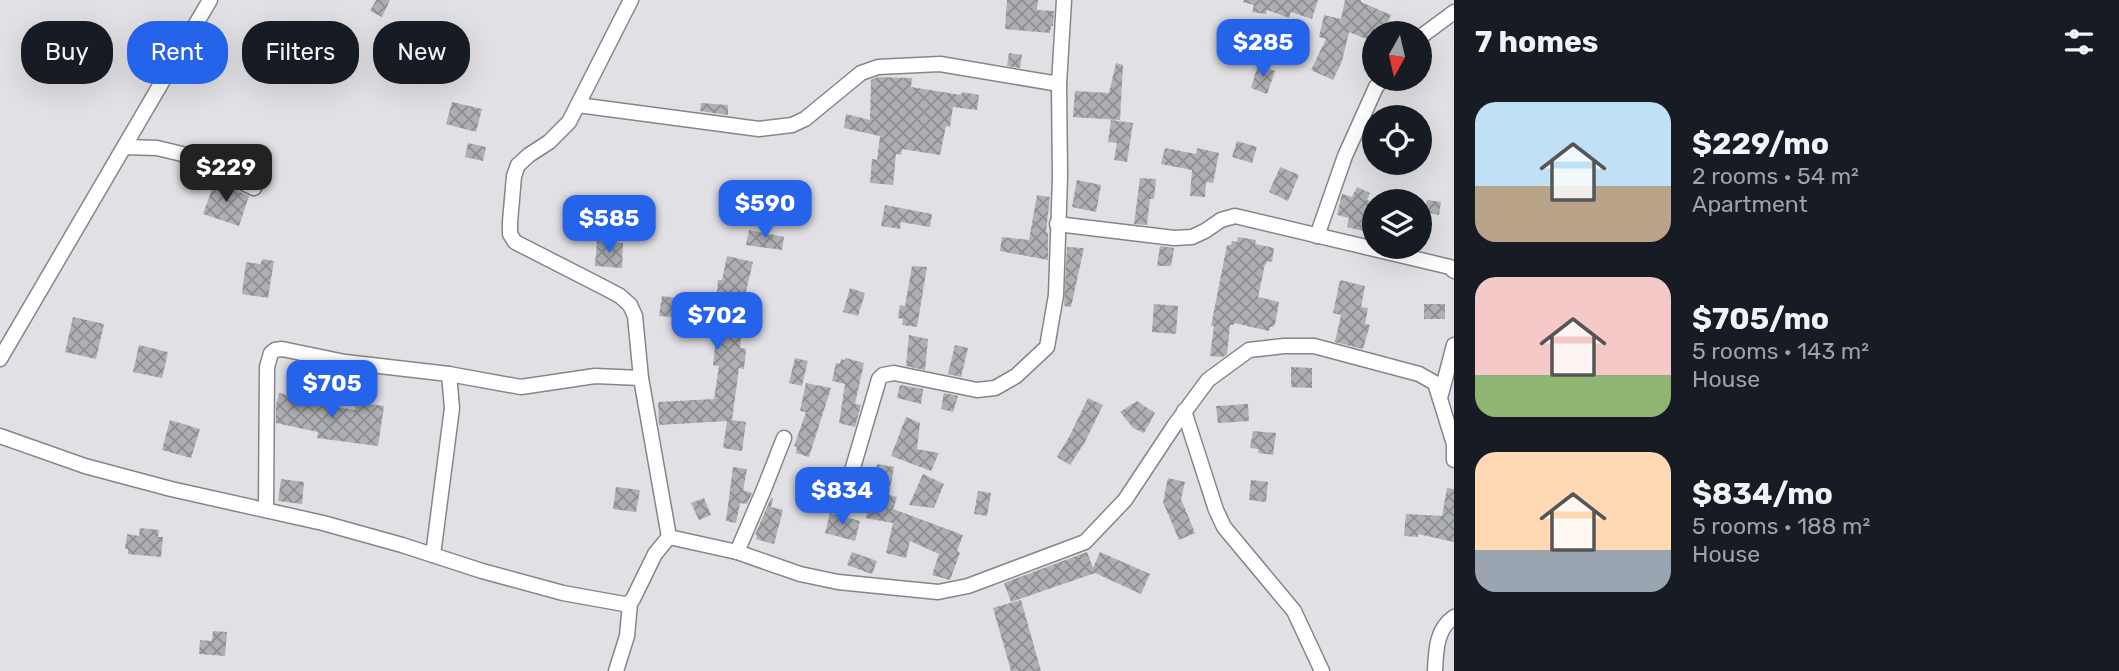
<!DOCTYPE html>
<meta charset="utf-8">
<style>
body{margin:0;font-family:Rubik,sans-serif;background:#20242c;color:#f1f3f6;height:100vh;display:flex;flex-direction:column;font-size:26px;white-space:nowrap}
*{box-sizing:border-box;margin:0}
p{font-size:23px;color:#9ea1a6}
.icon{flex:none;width:38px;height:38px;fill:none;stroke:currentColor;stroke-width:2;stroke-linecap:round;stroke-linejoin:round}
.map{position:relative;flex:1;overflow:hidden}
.sheet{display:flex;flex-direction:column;background:#171b24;width:665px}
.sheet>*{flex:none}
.hud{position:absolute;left:21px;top:21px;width:665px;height:63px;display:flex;gap:14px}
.needle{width:46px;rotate:188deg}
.fabs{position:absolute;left:1362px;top:21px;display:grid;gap:14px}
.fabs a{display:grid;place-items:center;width:70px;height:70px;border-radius:50%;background:#171b24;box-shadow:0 7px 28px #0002;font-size:35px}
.price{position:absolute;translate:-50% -60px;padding:0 16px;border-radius:14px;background:#2563eb;color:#fff;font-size:23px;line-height:46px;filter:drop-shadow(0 2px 4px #0008)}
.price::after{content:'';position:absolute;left:50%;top:42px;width:21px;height:16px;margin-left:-10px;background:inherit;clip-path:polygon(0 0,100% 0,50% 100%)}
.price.current{background:#222;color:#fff}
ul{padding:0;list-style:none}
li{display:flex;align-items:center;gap:21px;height:175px;padding:0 21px}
li span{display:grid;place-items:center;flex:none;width:196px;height:140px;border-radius:21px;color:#555}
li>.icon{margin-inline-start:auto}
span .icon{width:84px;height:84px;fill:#fffc;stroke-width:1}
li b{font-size:30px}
h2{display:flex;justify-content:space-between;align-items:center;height:84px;padding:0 21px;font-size:30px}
.pill{padding:0 24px;border-radius:28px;background:#171b24;box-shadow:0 7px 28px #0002;font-size:24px;line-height:63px}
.pill.current{background:#2563eb;color:#fff}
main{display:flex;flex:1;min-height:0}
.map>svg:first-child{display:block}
.building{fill:url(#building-cross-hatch)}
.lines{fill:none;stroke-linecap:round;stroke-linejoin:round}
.street-casing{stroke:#858689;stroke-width:17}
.street{stroke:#fff;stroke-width:14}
</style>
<main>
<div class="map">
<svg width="1454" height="671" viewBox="0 0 1454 671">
<defs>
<pattern id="building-cross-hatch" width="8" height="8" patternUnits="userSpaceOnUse" patternTransform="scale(1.75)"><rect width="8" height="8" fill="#aeafb2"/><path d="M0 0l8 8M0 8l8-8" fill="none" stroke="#8d8e90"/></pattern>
</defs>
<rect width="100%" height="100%" fill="#e1e1e5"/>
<g class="building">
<path d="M376,0H390L382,17L370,11Z"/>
<path d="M1007,0H1038L1037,10L1054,11L1053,26H1051L1050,33L1005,29Z"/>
<path d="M1244,0H1318L1312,19L1291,12L1289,18L1267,10L1266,14L1252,12L1254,5L1243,2Z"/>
<path d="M1345,0H1361V2L1391,15L1383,33H1374V42L1349,32L1342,61L1333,80L1311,70L1326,39L1319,37L1324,15L1341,19Z"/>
<path d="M1009,53L1022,55L1020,68L1007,66Z"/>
<path d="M1116,63L1123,65L1120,120L1073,117L1075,91L1109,93Z"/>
<path d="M1258,65L1275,71L1267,94L1251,88Z"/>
<path d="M878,77L912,78L911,87L961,95L962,92L979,95L977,110L953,107L950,127L946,126L940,155L902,149L901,155L896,154L893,185L870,183L872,159L877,160L880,136L844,128L846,114L870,120L871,80Z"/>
<path d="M452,102L482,109L476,132L446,124Z"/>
<path d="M701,103L728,105V115L700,111Z"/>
<path d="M1111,120L1133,123L1127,162L1114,160L1117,143L1108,142Z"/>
<path d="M1237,141L1257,147L1252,163L1232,157Z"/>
<path d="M468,143L486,147L483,161L465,157Z"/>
<path d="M1165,148L1196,154L1197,148L1219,153L1213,183L1206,182L1205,197L1190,196L1192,170L1161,164Z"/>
<path d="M1280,167L1299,175L1288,201L1269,192Z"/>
<path d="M1140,178L1156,179L1154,199H1150L1147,225L1134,224Z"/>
<path d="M1077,180L1101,185L1096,212L1072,207Z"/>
<path d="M215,181L249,196L239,226L203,214Z"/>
<path d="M1357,187L1370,193L1367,200L1370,201L1363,231L1347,227L1349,218L1337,215L1342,194L1352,197Z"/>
<path d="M1037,195L1050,197L1046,232L1048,233V260L1000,251L1002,237L1029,240Z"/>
<path d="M1427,200L1441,202L1439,215L1424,212Z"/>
<path d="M885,205L932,214L930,227L901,222L900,229L881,226Z"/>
<path d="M749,230L784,237L782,250L746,245Z"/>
<path d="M1238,237L1256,240L1255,244L1274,248L1272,262L1267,261L1266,265L1265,264L1258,297L1279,302L1275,324L1273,327H1270L1269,331L1234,323V325H1230L1227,354L1223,357L1210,356L1214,326H1211L1227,245H1231L1232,241L1237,242Z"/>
<path d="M597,241L623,243L622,268L595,266Z"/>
<path d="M1160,246L1174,248L1171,266H1157Z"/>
<path d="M1067,247L1084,248L1071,307L1064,306Z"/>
<path d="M727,256L753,262L744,300L755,301L753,317L744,316L740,348L746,349L744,369L739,368L732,420L746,422L742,451L723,448L727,421L659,425L658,402L714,399L719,366L713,365L718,320L659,316L662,296L716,303L718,280H722Z"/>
<path d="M263,259L274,261L268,298L242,294L246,262L260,264Z"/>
<path d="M912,266L927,267L917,327L902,325L903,319L898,318L900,305L905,306Z"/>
<path d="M1340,280L1365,286L1361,307L1368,308L1365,324L1370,325L1363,349L1335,342L1341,315L1333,313Z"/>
<path d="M850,288L865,293L858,316L843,312Z"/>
<path d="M1154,304L1178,306L1176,334L1152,332Z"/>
<rect x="1424" y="304" width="21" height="15"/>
<path d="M73,317L104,324L96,359L65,352Z"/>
<path d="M909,335L928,339L925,370L906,366Z"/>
<path d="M139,345L168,352L162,378L133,372Z"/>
<path d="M955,345L968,348L961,377L948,374Z"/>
<path d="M795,358L808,361L802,386L789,383Z"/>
<path d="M846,358L864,363L855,404L861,405L855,427L839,423L845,384L832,381L836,363L840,364L841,359L845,360Z"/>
<path d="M1291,367L1312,368V388L1291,387Z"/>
<path d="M806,383L831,388L809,457L796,453L797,447L794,446L806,412L800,411Z"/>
<path d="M900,385L923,389L921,404L897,398Z"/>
<path d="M279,393L316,401L315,403L355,410L356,402L384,406L378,446L317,438L318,432L276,423V406Z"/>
<path d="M944,393L958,396L953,412L941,409Z"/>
<path d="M1088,398L1103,405L1085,442L1070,465L1057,457L1069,437Z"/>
<path d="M1137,401L1155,413L1144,433L1133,428L1120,412Z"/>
<path d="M1248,404L1249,421L1218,423L1216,406Z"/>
<path d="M906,417L920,423L917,449L939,453L931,471L891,456Z"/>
<path d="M170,420L200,429L191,458L162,450Z"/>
<path d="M1253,431L1276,433L1273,455L1258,453L1259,449L1250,448Z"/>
<path d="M877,464L894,467L889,495L897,497L893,509L963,535L957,551L960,553L950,580L932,575L939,554L910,541L906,558L886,553L893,523L866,518Z"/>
<path d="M733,467L747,469L743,490L752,493L747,504L740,503L736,523L726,521Z"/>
<path d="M923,474L944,484L934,508L909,505Z"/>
<path d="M1168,478L1185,482L1181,499L1195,533L1179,540L1163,502Z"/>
<path d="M281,479L304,482L302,504L278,501Z"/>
<path d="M1251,480L1268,482L1266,502L1249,500Z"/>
<path d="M616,487L640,490L636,512L613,509Z"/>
<path d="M1447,488L1454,489V542L1418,534V537L1404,536L1406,514L1442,516Z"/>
<path d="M978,491L991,493L987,516L974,514Z"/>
<path d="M704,498L711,515L699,520L691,503Z"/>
<path d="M771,498H773L771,507L783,510L774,544L756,539L757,536L755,535Z"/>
<path d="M830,513L860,521L855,541L825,533Z"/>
<path d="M140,528L159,530L158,537H163L161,557L128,554V549H125L127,534L139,536Z"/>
<path d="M852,552L877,561L872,574L847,565Z"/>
<path d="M1087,552L1093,568L1100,552L1150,574L1141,594L1095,573L1011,602L1004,583Z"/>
<path d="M1021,600L1041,671H1011L993,608Z"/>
<path d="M213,631L227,632L225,656L199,654L200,640L212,641Z"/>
</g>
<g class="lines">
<g class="street-casing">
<g id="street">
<path d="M631,0L569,122L549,142L529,155L518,165L514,176L510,222V234L515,242L607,289L620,296L630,305L635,316L641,378L669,537"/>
<path d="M1419,38L1454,12"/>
<path d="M578,105L759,129L792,125L805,119L861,73L878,67L940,64L1059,84"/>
<path d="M125,147L157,148L182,154L254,188"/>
<path d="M1057,224L1174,238L1192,237L1205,231L1221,220L1235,216L1450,267L1454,271"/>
<path d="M1317,236L1345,156L1376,87L1383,79"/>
<path d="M0,359L210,0"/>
<path d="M1440,398L1454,345"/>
<path d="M1184,411L1216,510L1224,527L1294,611L1322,671"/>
<path d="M0,436L85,466L171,489L323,523L402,545L482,571L563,593L624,604L630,603L633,599L655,554L669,537L737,552L800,574L838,582L938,592L968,586L1085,542L1125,500L1174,426L1208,380L1249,350L1284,346H1314L1419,374L1435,383L1454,444V460"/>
<path d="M844,498L879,379L883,375L894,373L977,390L995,388L1016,376L1047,347L1056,295L1060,177L1059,84L1064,0"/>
<path d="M266,509L267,367L271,353L275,350L282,349L345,362L449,374L521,387L595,376L641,378"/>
<path d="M737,552L764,489L784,438"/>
<path d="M433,555L452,408L449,374"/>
<path d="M616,671L627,636L630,603"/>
<path d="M1435,671C1436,651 1436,629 1454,617"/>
</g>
</g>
<use href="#street" class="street"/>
</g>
</svg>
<div class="fabs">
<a><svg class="needle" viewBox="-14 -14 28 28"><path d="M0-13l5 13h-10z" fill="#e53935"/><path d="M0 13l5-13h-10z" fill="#9ea1a6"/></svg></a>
<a><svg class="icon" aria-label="locate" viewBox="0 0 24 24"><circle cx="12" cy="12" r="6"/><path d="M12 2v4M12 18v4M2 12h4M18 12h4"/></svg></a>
<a><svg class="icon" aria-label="layers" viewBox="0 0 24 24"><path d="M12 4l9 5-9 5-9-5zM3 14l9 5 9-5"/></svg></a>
</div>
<b class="price" style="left:1263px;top:79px">$285</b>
<b class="price current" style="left:226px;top:204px">$229</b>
<b class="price" style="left:765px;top:240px">$590</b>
<b class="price" style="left:609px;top:255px">$585</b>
<b class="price" style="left:717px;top:352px">$702</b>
<b class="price" style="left:332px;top:420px">$705</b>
<b class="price" style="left:842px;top:527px">$834</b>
<div class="hud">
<a class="pill">Buy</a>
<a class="pill current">Rent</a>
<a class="pill">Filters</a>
<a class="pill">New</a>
</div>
</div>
<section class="sheet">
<h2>7 homes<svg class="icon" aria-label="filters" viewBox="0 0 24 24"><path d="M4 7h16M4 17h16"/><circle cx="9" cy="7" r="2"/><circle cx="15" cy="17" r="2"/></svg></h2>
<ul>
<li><span style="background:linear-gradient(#bfe0f5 60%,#b9a48a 0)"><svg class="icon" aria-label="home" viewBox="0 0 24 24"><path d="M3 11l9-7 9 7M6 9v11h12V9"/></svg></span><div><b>$229/mo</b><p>2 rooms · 54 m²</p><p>Apartment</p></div></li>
<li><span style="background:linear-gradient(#f6c9c9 70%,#8fb573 0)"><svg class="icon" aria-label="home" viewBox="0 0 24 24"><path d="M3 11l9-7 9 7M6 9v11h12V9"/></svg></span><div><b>$705/mo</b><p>5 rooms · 143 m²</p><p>House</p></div></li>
<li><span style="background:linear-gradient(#ffd9b3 70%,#9aa5b1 0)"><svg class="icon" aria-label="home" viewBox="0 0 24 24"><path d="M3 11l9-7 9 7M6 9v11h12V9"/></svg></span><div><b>$834/mo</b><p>5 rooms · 188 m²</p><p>House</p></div></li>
</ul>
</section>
</main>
